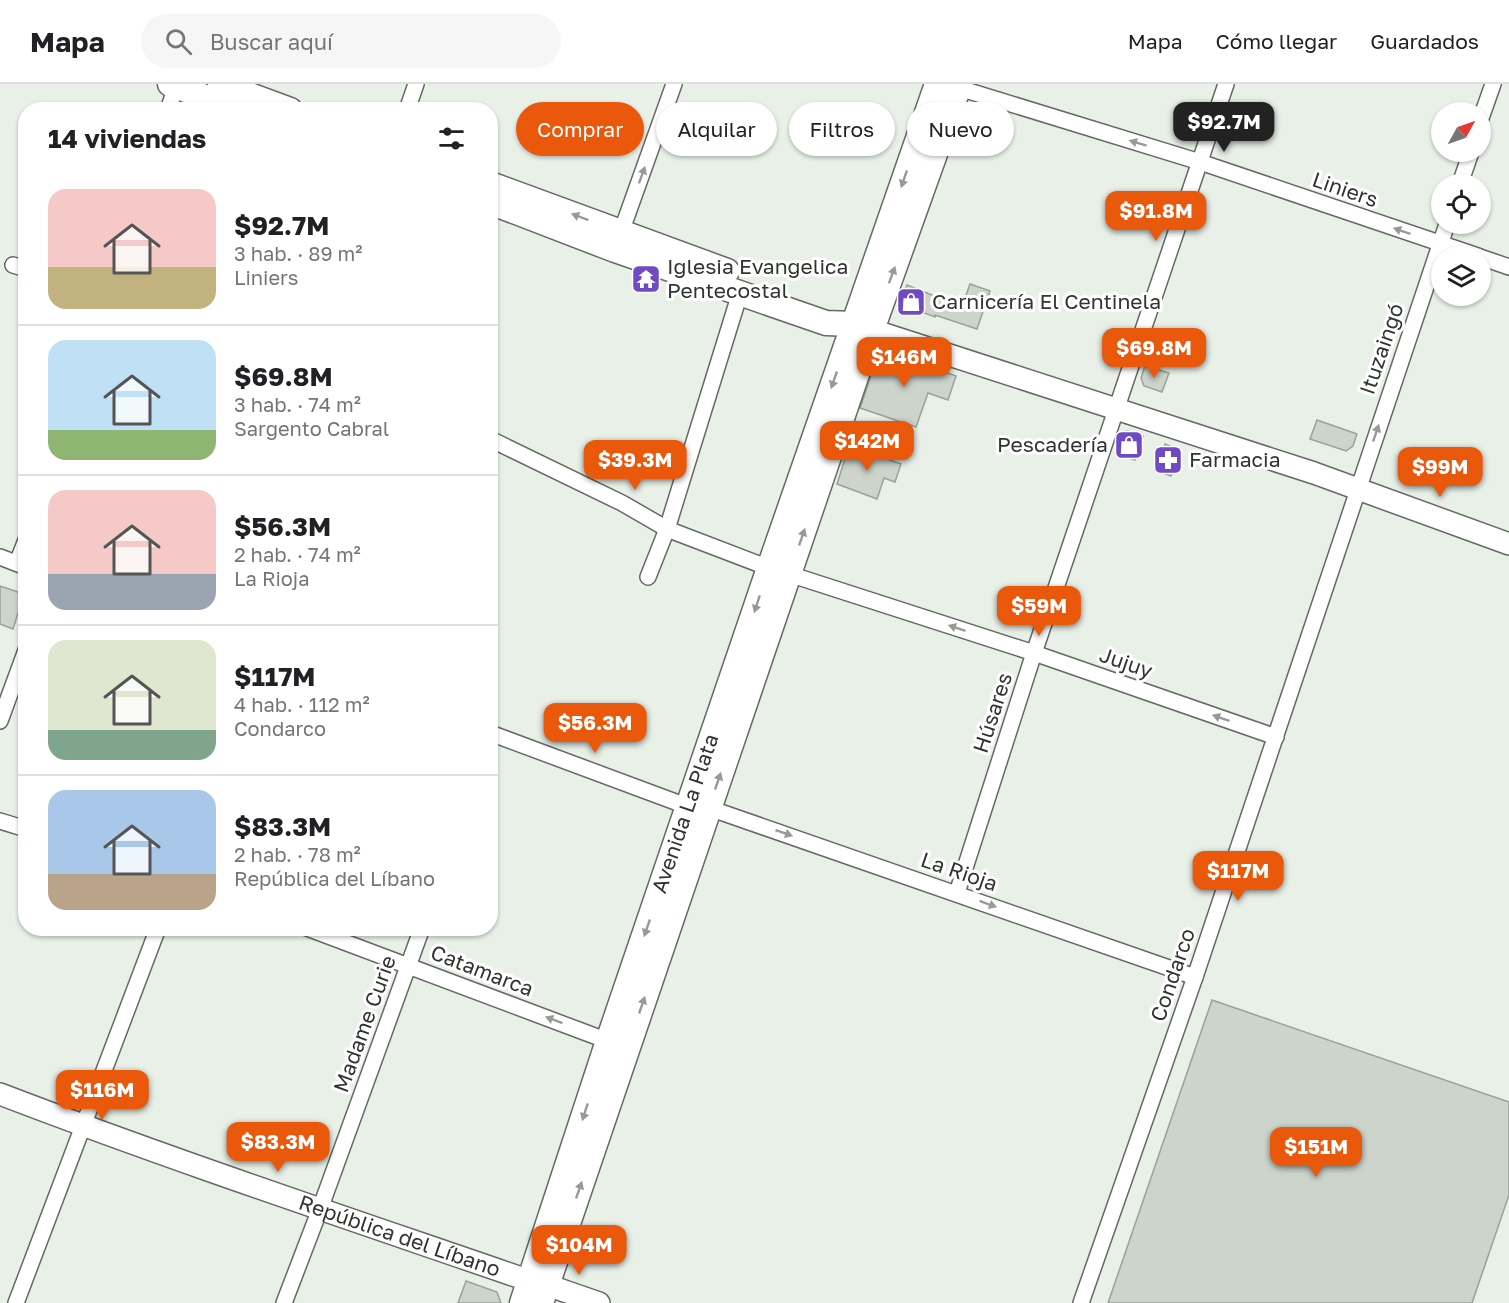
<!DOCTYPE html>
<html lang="es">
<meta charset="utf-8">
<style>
body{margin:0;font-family:"Golos Text",sans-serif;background:#f6f6f6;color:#202124;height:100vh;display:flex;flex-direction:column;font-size:22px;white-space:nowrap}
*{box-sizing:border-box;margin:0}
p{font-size:20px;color:#757577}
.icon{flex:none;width:33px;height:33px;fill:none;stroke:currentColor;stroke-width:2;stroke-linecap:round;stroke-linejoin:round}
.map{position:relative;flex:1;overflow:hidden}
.panel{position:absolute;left:18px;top:18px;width:480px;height:834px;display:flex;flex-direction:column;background:#fff;border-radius:24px;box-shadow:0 2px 4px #0004}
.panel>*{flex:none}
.banner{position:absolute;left:516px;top:18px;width:570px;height:54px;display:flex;gap:12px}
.needle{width:39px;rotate:50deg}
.fabs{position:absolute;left:1431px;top:18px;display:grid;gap:12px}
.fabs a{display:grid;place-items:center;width:60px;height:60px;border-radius:50%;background:#fff;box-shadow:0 2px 4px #0004;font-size:30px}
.price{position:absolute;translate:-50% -51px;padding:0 14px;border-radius:12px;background:#ea580c;color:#fff;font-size:20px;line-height:39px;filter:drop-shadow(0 2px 3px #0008)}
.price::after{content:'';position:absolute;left:50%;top:36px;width:18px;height:14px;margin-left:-9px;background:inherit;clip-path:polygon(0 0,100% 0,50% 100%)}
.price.on{background:#222;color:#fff}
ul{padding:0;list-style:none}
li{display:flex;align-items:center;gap:18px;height:150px;padding:0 30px}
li+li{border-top:2px solid #e0e0e0}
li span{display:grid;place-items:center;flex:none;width:168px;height:120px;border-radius:18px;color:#555}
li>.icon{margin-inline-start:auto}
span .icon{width:72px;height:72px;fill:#fffc;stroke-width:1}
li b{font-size:26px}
h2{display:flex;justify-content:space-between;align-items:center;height:72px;padding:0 30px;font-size:26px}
.chip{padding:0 21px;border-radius:27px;background:#fff;box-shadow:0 2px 4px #0004;font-size:21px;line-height:54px}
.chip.on{background:#ea580c;color:#fff}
header{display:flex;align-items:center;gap:36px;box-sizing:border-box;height:84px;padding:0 30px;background:#fff;border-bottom:2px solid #e0e0e0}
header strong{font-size:28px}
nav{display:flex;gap:33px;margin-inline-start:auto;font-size:21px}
.search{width:420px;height:54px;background:#f6f6f6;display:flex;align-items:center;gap:15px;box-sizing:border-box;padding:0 21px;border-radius:33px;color:#757577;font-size:22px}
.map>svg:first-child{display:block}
.building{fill:#ccd4cc;stroke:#9aa199;stroke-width:1.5}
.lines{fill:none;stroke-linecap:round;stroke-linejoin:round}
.street-casing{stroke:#636a62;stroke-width:18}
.secondary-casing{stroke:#636a62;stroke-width:24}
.primary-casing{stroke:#636a62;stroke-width:27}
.street{stroke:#fff;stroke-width:15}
.secondary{stroke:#fff;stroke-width:21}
.primary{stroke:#fff;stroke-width:24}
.oneway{fill:#989a98}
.labels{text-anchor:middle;stroke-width:6;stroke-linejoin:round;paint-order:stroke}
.street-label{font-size:21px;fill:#313431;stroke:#fff}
.poi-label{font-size:21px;fill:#313431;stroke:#fff;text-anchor:start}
</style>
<header>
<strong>Mapa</strong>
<div class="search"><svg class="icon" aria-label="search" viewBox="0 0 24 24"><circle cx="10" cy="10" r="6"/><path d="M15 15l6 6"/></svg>Buscar aquí</div>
<nav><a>Mapa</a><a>Cómo llegar</a><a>Guardados</a></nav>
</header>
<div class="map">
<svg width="1509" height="1219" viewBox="0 0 1509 1219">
<rect width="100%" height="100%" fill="#e8f0e8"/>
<g class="building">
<path d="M639,189L655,195L650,207L635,200Z"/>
<path d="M970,200L990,207L977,245L935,231V233L903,221L901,216L907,201L962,223Z"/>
<path d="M880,265L956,292L948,316L928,309L916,343L860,324Z"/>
<path d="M1145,282L1169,289L1162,308L1144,302L1141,294Z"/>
<path d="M1317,336L1357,350L1353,362L1346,367L1310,355Z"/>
<path d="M1127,347L1143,352L1135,376L1116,370L1121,351Z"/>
<path d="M1165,360L1181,367L1171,392L1155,386Z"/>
<path d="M849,362L901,380L895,398L884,394L877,415L837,400Z"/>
<path d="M0,502L24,510L13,545L0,540Z"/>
<path d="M1212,916L1509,1018V1111L1472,1219H1108Z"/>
<path d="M466,1197L497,1208L501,1219H458Z"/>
</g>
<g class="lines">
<g class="street-casing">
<g id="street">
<path d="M959,4L1200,78L1478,172"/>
<path d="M168,26L177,0"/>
<path d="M407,26L416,0"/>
<path d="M1480,37L1493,0"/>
<path d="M1460,100L1471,68"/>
<path d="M619,154L674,0"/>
<path d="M1480,173L1509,183"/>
<path d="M13,181L26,185"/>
<path d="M490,355L622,419L667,445L769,484"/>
<path d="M0,473L26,483"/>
<path d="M17,479L26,456"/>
<path d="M789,490L1034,569L1276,653"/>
<path d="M648,493L667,445L740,209"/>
<path d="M0,637L26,566"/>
<path d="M490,649L689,723"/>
<path d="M709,724L1195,893"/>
<path d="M0,737L26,745"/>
<path d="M957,809L1034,569L1226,0"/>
<path d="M307,844L608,957"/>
<path d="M16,1219L158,844"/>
<path d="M284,1219L320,1125L422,844"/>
<path d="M1081,1219L1195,893L1447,140"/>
</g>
</g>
<g class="secondary-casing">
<g id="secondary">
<path d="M872,246L1314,389L1509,460"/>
<path id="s1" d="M0,1010C175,1077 353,1136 530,1197L547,1201L599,1219"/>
</g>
</g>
<g class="primary-casing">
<g id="primary">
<path d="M170,0L240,26"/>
<path d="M220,0L290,26"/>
<path d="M490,100L727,187"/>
<path d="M490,118L615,166L826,239L853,240L868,245"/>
<path id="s2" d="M522,1219L608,957L769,484L937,0"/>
<path d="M541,1219L872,246L960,0"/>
</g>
</g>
<use href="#street" class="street"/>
<use href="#secondary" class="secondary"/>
<use href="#primary" class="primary"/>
</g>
<defs><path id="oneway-solid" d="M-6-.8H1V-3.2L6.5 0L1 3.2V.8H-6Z" transform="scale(1.5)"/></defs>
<g class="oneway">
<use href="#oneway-solid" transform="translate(1138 59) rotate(-163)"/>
<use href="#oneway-solid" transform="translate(642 91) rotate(-70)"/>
<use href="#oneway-solid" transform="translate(904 95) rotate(109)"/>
<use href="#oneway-solid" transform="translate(580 133) rotate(-159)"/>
<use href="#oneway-solid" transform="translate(1402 147) rotate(-161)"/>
<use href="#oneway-solid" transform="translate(892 191) rotate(-70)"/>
<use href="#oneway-solid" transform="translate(834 296) rotate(109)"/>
<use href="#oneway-solid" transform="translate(1376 349) rotate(-71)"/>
<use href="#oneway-solid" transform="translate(802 453) rotate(-71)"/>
<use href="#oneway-solid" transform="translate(757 520) rotate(108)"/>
<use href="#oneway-solid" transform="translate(957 544) rotate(-162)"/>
<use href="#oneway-solid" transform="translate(1221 634) rotate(-161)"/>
<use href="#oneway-solid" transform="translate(718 697) rotate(-71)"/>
<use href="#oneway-solid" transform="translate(784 749) rotate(19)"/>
<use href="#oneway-solid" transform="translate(988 820) rotate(20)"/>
<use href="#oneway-solid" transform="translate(647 844) rotate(109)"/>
<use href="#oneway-solid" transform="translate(642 921) rotate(-71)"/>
<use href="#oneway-solid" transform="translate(554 936) rotate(-159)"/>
<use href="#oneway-solid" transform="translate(585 1028) rotate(108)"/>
<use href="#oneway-solid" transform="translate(579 1106) rotate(-71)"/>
</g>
<defs>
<g id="temple-square" transform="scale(1.5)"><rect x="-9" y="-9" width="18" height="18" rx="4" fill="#704ac3" stroke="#fff"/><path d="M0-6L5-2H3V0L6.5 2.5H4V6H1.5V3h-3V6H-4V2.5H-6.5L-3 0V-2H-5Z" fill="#fff"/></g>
<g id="shop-square" transform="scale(1.5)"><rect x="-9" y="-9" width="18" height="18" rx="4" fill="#704ac3" stroke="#fff"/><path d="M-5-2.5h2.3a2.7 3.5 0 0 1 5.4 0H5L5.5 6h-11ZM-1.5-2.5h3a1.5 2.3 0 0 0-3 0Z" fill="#fff"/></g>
<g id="pharmacy-square" transform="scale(1.5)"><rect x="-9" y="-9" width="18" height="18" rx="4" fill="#704ac3" stroke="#fff"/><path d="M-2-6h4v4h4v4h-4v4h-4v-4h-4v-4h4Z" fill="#fff"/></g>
</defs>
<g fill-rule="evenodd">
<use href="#temple-square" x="646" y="195"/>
<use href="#shop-square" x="911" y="218"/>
<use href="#shop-square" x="1129" y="361"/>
<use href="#pharmacy-square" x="1168" y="376"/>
</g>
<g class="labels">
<g class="street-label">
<text transform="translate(1345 106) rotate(19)" y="7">Liniers</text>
<text transform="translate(1382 265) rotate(-71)" y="7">Ituzaingó</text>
<text transform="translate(1126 579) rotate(19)" y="7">Jujuy</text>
<text transform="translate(993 629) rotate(-72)" y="7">Húsares</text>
<text dy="7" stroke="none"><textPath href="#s2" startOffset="516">Avenida La Plata</textPath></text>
<text transform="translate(959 788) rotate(19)" y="7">La Rioja</text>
<text transform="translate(482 887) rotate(21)" y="7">Catamarca</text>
<text transform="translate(1173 891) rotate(-71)" y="7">Condarco</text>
<text transform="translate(365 940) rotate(-70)" y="7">Madame Curie</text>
<text dy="7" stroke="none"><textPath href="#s1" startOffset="424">República del Líbano</textPath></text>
</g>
<g class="poi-label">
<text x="667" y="190">Iglesia Evangelica<tspan x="667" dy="24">Pentecostal</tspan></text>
<text x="932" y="225">Carnicería El Centinela</text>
<text x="1108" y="368" text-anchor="end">Pescadería</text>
<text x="1189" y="383">Farmacia</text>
</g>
</g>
</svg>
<div class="fabs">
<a><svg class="needle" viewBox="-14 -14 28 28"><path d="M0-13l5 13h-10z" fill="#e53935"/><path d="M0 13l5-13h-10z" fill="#757577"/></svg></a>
<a><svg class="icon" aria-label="locate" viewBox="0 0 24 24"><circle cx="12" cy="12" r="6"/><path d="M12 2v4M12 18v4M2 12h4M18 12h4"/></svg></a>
<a><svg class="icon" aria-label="layers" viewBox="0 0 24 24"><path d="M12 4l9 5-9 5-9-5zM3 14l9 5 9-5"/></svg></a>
</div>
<b class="price on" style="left:1224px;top:69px">$92.7M</b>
<b class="price" style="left:1156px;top:158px">$91.8M</b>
<b class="price" style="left:1154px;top:295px">$69.8M</b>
<b class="price" style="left:904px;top:304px">$146M</b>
<b class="price" style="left:867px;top:388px">$142M</b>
<b class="price" style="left:635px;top:407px">$39.3M</b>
<b class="price" style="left:1440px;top:414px">$99M</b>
<b class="price" style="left:1039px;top:553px">$59M</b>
<b class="price" style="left:595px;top:670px">$56.3M</b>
<b class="price" style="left:1238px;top:818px">$117M</b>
<b class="price" style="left:102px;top:1037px">$116M</b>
<b class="price" style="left:278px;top:1089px">$83.3M</b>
<b class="price" style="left:1316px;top:1094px">$151M</b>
<b class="price" style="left:579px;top:1192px">$104M</b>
<div class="banner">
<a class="chip on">Comprar</a>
<a class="chip">Alquilar</a>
<a class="chip">Filtros</a>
<a class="chip">Nuevo</a>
</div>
<section class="panel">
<h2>14 viviendas<svg class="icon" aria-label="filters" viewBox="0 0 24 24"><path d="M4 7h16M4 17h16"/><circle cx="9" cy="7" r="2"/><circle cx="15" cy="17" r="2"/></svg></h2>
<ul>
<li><span style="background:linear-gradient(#f6c9c9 65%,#c2b280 0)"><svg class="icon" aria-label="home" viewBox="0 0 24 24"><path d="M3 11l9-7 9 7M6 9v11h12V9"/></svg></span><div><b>$92.7M</b><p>3 hab. · 89 m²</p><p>Liniers</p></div></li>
<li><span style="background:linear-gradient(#bfe0f5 75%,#8fb573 0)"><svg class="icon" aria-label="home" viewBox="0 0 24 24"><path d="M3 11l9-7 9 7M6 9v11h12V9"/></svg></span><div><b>$69.8M</b><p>3 hab. · 74 m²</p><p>Sargento Cabral</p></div></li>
<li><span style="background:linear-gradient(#f6c9c9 70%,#9aa5b1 0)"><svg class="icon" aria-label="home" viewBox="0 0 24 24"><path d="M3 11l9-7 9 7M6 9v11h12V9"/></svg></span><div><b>$56.3M</b><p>2 hab. · 74 m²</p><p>La Rioja</p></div></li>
<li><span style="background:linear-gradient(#dfe7d0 75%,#7fa58c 0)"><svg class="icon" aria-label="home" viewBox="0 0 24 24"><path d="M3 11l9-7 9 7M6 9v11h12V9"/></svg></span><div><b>$117M</b><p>4 hab. · 112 m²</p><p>Condarco</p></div></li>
<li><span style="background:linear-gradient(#a9c7e8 70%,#b9a48a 0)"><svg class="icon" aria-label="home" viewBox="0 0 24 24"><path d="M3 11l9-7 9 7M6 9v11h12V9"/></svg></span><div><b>$83.3M</b><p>2 hab. · 78 m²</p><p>República del Líbano</p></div></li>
</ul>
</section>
</div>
